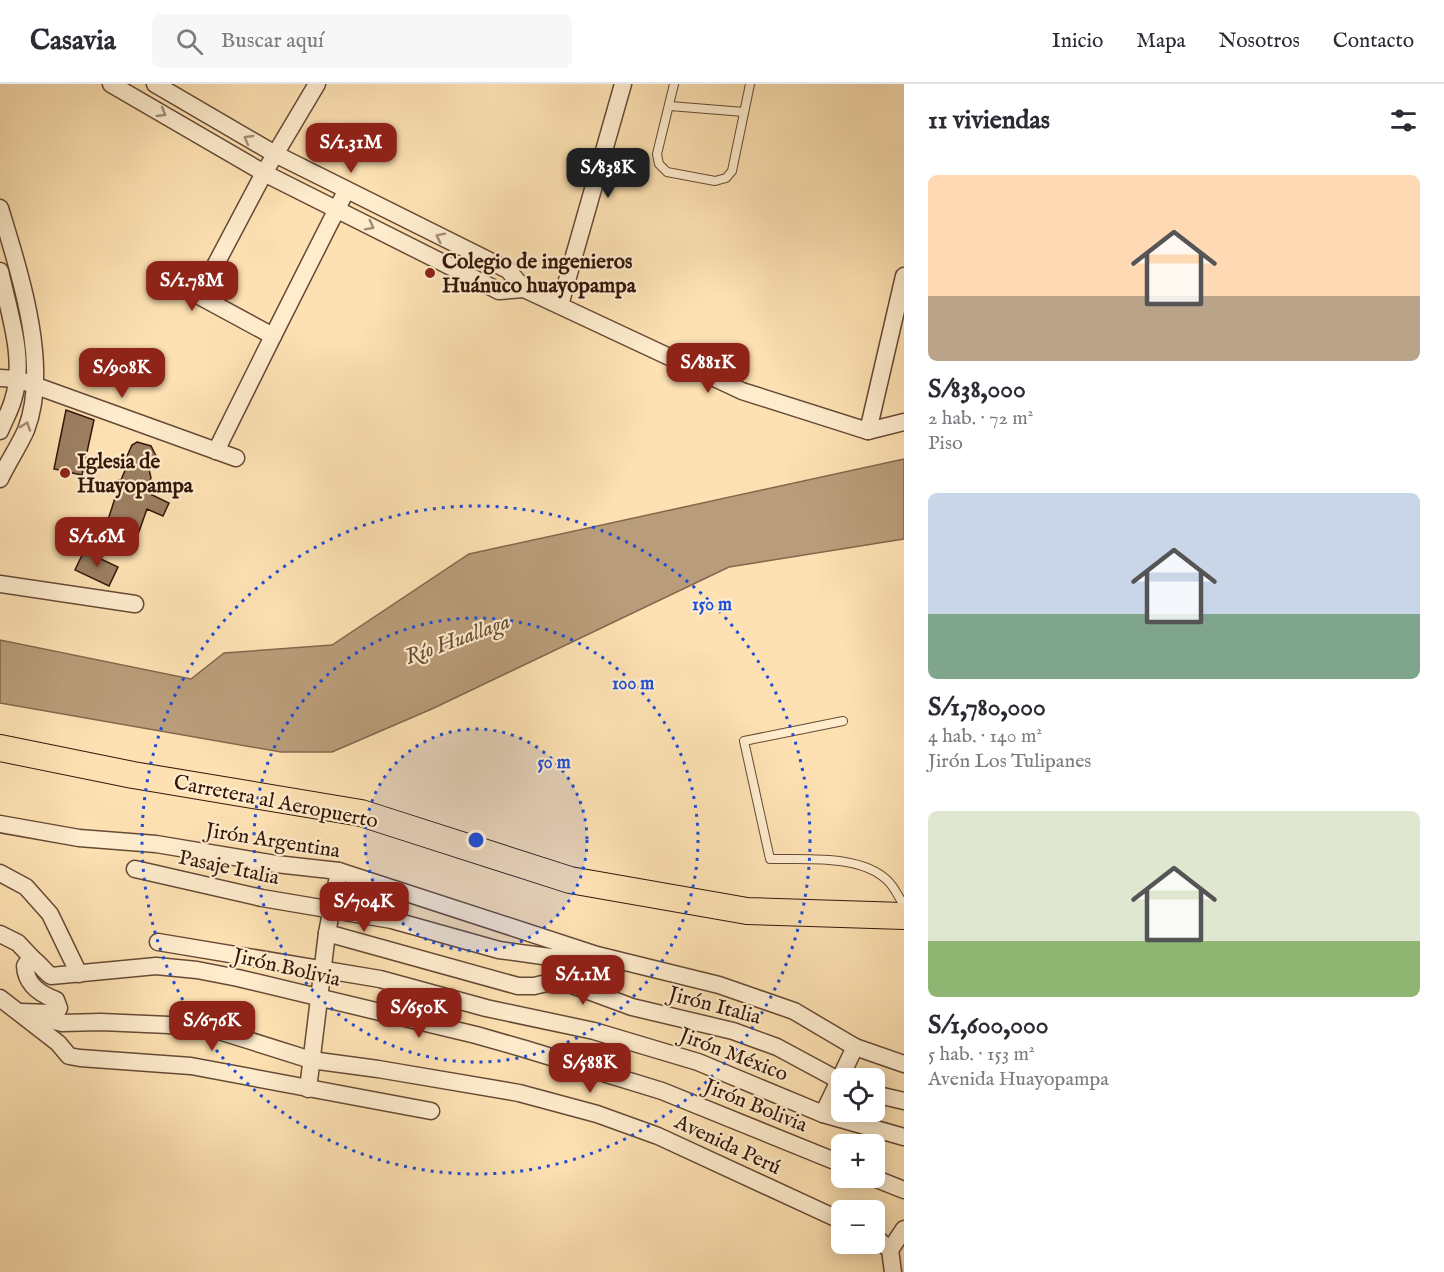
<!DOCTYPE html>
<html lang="es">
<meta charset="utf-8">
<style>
body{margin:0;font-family:"IM FELL English",serif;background:#f7f7f7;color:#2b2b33;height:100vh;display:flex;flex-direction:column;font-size:22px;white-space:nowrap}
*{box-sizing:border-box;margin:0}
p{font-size:20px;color:#7c7c81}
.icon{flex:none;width:33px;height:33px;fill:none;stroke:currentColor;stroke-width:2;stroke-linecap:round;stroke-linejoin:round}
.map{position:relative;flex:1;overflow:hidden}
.side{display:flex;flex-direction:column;background:#fff;width:540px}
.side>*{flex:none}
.fabs{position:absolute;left:831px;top:984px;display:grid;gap:12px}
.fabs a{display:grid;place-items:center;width:54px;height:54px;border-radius:9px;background:#fff;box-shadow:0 3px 15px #0003;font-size:30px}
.price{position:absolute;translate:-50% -51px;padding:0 14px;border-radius:12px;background:#8f2418;color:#fff;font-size:20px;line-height:39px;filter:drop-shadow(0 2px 3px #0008)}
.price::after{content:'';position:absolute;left:50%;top:36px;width:18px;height:14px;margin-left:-9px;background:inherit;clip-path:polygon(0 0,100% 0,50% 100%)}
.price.on{background:#222;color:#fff}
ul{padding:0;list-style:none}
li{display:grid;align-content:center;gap:12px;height:318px;padding:0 24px}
li span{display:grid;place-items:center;height:186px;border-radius:9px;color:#555}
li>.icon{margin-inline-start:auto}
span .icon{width:108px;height:108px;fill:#fffc;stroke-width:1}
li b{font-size:26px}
h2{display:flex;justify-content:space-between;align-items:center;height:72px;padding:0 24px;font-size:26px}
header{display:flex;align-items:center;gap:36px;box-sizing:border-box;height:84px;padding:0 30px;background:#fff;border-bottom:2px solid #e1e1e2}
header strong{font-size:28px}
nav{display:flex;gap:33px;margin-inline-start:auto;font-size:21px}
.search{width:420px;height:54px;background:#f7f7f7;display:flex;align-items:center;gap:15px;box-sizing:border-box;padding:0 21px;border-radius:9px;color:#7c7c81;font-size:22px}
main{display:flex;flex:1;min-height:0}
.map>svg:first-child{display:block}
.water{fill:#b99c79;stroke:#84674d;stroke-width:1.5}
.building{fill:#9d8062;stroke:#34170b;stroke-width:1.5}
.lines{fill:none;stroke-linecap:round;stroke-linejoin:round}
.service-casing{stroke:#664a35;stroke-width:10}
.minor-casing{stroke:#664a35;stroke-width:19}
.primary-casing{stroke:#34170b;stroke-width:28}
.service{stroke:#feeccd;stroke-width:8}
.minor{stroke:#feeccd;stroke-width:16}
.primary{stroke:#fde1b2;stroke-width:26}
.oneway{stroke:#a38c76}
.ring{fill:none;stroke:#1d4ed8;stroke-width:3;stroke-dasharray:3 6}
.poi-dot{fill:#8f2418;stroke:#feeccd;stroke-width:2}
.labels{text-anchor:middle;stroke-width:4.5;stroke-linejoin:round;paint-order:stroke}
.poi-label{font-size:21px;font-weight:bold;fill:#34170b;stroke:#feeccd;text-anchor:start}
.street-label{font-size:21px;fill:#34170b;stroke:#feeccd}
.water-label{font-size:22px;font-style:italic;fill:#694c37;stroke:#feeccd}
.centre{fill:#1d4ed8;stroke:#feeccd;stroke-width:3}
.ring-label{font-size:18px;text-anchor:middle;font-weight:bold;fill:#1d4ed8;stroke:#feeccd;stroke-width:4.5;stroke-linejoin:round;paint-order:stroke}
</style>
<header>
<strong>Casavia</strong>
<div class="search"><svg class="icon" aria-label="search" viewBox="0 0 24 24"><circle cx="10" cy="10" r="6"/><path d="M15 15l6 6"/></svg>Buscar aquí</div>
<nav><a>Inicio</a><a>Mapa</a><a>Nosotros</a><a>Contacto</a></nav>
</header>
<main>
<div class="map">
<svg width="904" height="1188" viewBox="0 0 904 1188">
<rect width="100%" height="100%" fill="#fde1b2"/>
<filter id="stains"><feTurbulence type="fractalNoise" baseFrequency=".00333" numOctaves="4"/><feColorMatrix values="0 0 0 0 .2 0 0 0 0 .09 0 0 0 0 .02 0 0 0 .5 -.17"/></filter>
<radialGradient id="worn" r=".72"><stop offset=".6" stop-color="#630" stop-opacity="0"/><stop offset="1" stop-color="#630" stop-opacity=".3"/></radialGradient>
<path class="water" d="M904,375V455L729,483L434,624L332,668H281L0,619V556L191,595L224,569L332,561L469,470Z"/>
<g class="building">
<path d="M66,326L94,336L82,391L54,385Z"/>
<path d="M137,358L151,362L156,372L149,385L151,394L146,408L169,419L163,432L147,425L137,453L106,442L116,411L114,406L118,396H121L128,379L127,372L132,361Z"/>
<path d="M84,467L118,483L109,502L75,486Z"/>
</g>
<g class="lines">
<g class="service-casing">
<g id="service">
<path d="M674,0L657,70L659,80L667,88L715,97L726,94L732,87L750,0"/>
<path d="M670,22L744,28"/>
<path d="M843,637L744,657L770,775C806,776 861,770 888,797C895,804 899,814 904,821"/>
</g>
</g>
<g class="minor-casing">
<g id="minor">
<path d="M111,0L264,89L499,207L524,205"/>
<path d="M155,0L275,70L508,186L524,205L742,307L868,347L904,338"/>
<path d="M317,0L264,89L199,212L273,252L346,107"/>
<path d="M0,124C19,187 51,282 26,346C19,362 8,378 0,395"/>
<path d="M0,187C9,229 26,275 13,316C10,327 4,337 0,347"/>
<path d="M560,221L623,0"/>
<path d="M0,294L17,295L236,374"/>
<path d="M868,347L904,192"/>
<path d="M216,367L273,252"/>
<path d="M0,500L135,520"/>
<path d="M0,740L79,754L156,760L276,780L339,787L597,871L719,901L794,927L855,963L904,980"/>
<path d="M135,785L262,814L392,836L499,866L550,873L586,872"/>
<path d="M0,789L26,803L50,830L79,890"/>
<path d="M327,849L518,902H534L555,897L564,898L632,923L733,947L777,963L842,998"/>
<path d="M0,850L18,859L33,875"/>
<path d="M158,858L380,895L486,924L594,947L698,978L823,1030L904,1053"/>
<path d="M0,914L58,959L69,972L80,974L191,982L431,1027"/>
<path d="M20,928L53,929L57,928L59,924L56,916C40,910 26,901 25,882L29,876L33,875C40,880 44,887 51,892L156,882L197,886L238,894L476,951L525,965L662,1007L842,1080"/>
<path d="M38,933L62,939L101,938L169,941L219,947L311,976L378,985L519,1009L597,1030L658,1052L842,1137"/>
<path d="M308,1005L327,849L339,787"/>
<path d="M874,1010L904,1017"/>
<path d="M823,1030L855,963"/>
<path d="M874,1094L904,1106"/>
<path d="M874,1152L890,1166L893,1188"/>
<path d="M890,1166L904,1145"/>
</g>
</g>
<g class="primary-casing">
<path id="primary" d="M0,664L133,691L361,729L570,796L747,827L904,832"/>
</g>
<use href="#service" class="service"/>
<use href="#minor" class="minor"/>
<use href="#primary" class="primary"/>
</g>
<defs><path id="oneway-chevron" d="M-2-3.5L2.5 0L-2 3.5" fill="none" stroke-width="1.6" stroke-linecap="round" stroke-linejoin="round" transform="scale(1.5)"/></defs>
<g class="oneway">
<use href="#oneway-chevron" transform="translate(162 29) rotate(30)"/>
<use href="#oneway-chevron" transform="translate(248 55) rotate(-150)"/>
<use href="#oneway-chevron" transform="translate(370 142) rotate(27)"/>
<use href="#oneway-chevron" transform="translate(440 153) rotate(-154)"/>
<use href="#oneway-chevron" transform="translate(26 342) rotate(-71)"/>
</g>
<circle cx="476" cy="756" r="111" fill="#1d4ed8" fill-opacity=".12"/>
<g class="ring">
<circle cx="476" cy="756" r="111"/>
<circle cx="476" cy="756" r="222"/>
<circle cx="476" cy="756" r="334"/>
</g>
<g class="poi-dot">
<circle cx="430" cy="189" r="6"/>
<circle cx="65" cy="389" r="6"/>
</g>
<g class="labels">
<g class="poi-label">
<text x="442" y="184">Colegio de ingenieros<tspan x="442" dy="24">Huánuco huayopampa</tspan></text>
<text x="77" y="384">Iglesia de<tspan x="77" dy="24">Huayopampa</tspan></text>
</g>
<g class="street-label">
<text transform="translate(276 717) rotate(11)" y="7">Carretera al Aeropuerto</text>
<text transform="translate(273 756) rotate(9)" y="7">Jirón Argentina</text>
<text transform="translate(229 783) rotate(12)" y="7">Pasaje Italia</text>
<text transform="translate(287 883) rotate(13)" y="7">Jirón Bolivia</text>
<text transform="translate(715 921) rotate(15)" y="7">Jirón Italia</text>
<text transform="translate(734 970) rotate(21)" y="7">Jirón México</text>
<text transform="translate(756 1021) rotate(22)" y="7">Jirón Bolivia</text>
<text transform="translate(728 1060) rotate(25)" y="7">Avenida Perú</text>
</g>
<g class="water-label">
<text transform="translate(457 554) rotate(-20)" y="8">Río Huallaga</text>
</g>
</g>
<circle cx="476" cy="756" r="9" class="centre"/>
<g class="ring-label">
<text x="712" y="526">150 m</text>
<text x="633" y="605">100 m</text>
<text x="554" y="684">50 m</text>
</g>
<rect width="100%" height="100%" filter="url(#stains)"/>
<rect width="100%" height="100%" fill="url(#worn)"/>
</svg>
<div class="fabs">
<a><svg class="icon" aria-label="locate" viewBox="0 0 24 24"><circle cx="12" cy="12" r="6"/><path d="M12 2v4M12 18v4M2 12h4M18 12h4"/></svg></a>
<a>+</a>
<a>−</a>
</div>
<b class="price" style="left:351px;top:90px">S/1.31M</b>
<b class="price on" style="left:608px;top:115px">S/838K</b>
<b class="price" style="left:192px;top:228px">S/1.78M</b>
<b class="price" style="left:708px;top:310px">S/881K</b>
<b class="price" style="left:122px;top:315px">S/908K</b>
<b class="price" style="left:97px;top:484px">S/1.6M</b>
<b class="price" style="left:364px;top:849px">S/704K</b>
<b class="price" style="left:583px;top:922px">S/1.1M</b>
<b class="price" style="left:419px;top:955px">S/650K</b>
<b class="price" style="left:212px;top:968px">S/676K</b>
<b class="price" style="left:590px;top:1010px">S/588K</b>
</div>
<section class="side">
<h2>11 viviendas<svg class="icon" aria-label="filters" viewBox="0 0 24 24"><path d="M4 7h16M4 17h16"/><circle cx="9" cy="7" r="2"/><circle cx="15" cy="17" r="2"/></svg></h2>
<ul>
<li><span style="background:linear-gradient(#ffd9b3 65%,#b9a48a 0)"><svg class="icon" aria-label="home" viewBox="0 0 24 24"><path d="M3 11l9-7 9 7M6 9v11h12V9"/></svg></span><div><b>S/838,000</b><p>2 hab. · 72 m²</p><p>Piso</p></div></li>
<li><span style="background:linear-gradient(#c9d6e8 65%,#7fa58c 0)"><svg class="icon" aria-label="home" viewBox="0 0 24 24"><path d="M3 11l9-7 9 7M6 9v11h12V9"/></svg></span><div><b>S/1,780,000</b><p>4 hab. · 140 m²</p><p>Jirón Los Tulipanes</p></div></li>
<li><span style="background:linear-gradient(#dfe7d0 70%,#8fb573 0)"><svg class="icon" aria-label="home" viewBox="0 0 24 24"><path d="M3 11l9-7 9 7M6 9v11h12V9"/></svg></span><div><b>S/1,600,000</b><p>5 hab. · 153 m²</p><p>Avenida Huayopampa</p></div></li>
</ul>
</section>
</main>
